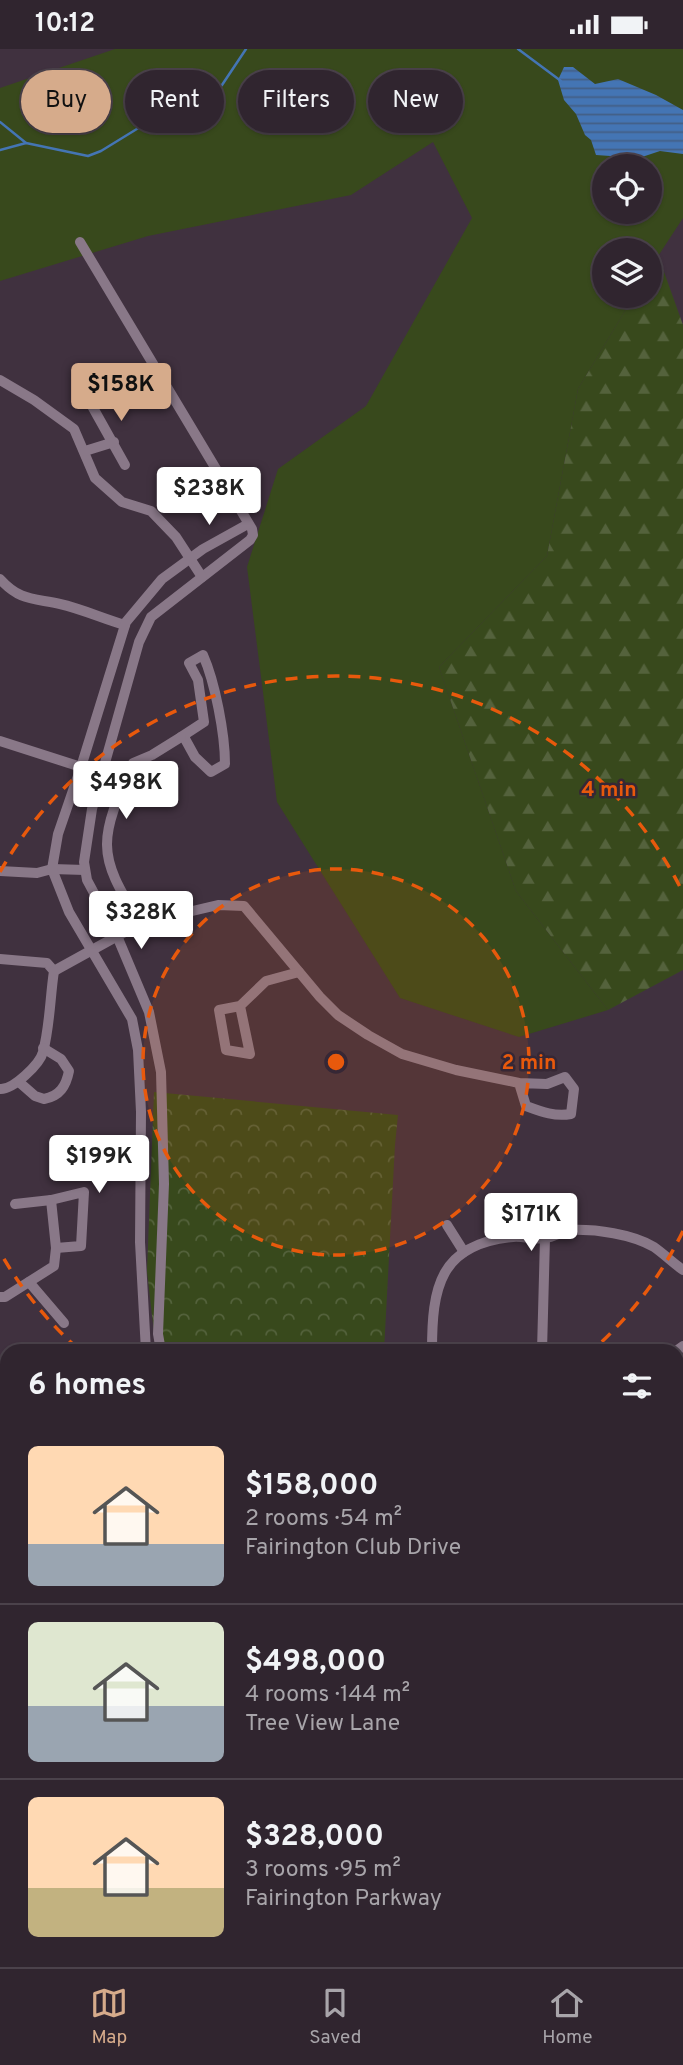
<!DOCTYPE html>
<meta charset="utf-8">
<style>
body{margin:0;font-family:Overpass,sans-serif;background:#382d37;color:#f1f3f6;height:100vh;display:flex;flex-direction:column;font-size:26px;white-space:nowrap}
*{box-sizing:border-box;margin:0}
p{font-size:23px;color:#a8a5aa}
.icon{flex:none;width:38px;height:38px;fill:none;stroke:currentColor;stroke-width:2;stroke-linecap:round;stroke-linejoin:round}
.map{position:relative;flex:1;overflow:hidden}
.drawer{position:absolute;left:0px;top:1295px;width:684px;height:623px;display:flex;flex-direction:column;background:#30252f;border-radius:21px 21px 0 0;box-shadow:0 2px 5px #0004,0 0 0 2px #4b424b}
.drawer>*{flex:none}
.guide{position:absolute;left:21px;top:21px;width:642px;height:63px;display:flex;gap:14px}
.buttons{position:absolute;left:592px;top:105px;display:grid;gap:14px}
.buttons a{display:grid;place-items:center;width:70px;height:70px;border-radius:50%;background:#30252f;box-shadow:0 2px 5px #0004,0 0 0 2px #4b424b;font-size:35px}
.price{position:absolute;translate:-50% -60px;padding:0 16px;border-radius:7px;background:#fff;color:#222;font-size:23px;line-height:46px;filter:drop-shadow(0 2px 4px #0008)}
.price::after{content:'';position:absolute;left:50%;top:42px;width:21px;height:16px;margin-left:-10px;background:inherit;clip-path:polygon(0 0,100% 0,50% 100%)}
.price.current{background:#d6ab8b;color:#111}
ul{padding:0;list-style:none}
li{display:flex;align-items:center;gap:21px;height:175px;padding:0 28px}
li+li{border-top:2px solid #4b424b}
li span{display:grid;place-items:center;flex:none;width:196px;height:140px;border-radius:10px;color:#555}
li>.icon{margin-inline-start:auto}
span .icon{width:84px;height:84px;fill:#fffc;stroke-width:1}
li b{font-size:30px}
h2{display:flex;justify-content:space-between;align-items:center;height:84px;padding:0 28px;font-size:30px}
.tag{padding:0 24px;border-radius:32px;background:#30252f;box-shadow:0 2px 5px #0004,0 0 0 2px #4b424b;font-size:24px;line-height:63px}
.tag.current{background:#d6ab8b;color:#111}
.status{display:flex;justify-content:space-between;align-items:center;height:49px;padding:0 35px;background:#30252f;direction:ltr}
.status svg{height:19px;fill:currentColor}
.menu{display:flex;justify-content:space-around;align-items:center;height:98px;border-top:2px solid #4b424b;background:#30252f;font-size:19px;color:#a8a5aa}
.menu a{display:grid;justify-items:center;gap:4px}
.menu .current{color:#d6ab8b}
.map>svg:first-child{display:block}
.grass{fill:#38491c;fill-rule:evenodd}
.forest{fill:url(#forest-firs)}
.park{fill:url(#park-crowns)}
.water{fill:url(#water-rules)}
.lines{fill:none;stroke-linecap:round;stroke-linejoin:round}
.stream{stroke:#4475b4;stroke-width:2.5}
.minor{stroke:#897888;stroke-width:10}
.ring{fill:none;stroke:#e8590c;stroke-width:3.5;stroke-dasharray:12 9}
.centre{fill:#e8590c;stroke:#362735;stroke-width:3.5}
.ring-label{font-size:21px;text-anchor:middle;font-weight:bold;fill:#e8590c;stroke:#362735;stroke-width:5;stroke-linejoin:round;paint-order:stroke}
</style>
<div class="status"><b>10:12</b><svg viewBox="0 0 49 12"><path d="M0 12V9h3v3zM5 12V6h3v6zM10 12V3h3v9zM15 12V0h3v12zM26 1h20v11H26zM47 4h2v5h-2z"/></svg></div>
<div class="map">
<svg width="683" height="1918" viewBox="0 0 683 1918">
<defs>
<pattern id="forest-firs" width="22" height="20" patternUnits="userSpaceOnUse" patternTransform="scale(1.75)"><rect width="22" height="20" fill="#38491c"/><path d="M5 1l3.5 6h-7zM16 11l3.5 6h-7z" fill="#54623c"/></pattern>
<pattern id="park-crowns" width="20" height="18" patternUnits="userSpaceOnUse" patternTransform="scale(1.75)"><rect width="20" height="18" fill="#38491c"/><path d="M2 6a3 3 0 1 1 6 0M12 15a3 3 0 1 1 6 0" fill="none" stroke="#54623c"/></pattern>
<pattern id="water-rules" width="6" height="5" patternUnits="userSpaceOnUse" patternTransform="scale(1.75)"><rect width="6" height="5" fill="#4475b4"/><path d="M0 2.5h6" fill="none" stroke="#435f86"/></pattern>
</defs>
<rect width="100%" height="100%" fill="#40313f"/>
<path class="grass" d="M115,0H683V169L649,221V201H604V247H634L578,340L547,507L439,618L516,842L608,961L519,988L400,949L277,753L247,518L278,420L366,357L472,169L433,93L351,146L148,187L0,232V39ZM604,117H649V163H604Z"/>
<path class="forest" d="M658,206L683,276V921L608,961L516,842L439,618L547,507L578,340L634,247H649V221Z"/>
<path class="park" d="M154,1043L398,1066L395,1096L384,1302H156L147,1222Z"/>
<path class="water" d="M564,18H573L595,35L618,30L656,46L683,61V105L660,102L639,109L596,106L591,91L585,86L576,65L564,51L558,31Z"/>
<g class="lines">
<g class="stream">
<path d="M518,0L561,32"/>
<path d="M0,73L26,94L88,107L101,102L158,67L204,53L222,36L246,0"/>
<path d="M0,101L26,94"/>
</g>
<g class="minor">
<path d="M80,193L252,480L253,486L250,491L151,568L139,593L92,760L84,813L87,831L117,887L149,963L161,1023L164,1135L158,1285L161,1302"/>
<path d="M0,331L34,351L74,380L95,429L122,453L151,462L176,488L202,528"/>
<path d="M87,348L125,416"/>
<path d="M85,402L114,393"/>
<path d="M0,530C20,552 33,549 60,555C82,560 104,570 125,576"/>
<path d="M203,606C215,633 225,685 225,715L211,723L195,708L184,688H181L204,673L198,631L189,614Z"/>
<path d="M0,692L81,718"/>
<path d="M0,822L37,824L52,820L85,821"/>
<path d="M141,874C94,804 100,789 133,714L152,706L181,688"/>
<path d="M0,910L47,914L54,922C50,948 50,977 43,1003C40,1015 13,1041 0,1040"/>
<path d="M54,922L141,874L218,856L244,857L320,948L338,966L368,986L402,1005L456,1021L519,1034L526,1057C542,1063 555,1068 571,1065L574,1040L565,1028L547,1035L519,1034"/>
<path d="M240,957L250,1005L226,1001L219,961L240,957L266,932L299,923"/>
<path d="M19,1033L35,1047L44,1050C60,1047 66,1037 69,1022L61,1010L43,999"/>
<path d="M15,1155L51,1151L84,1143L81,1197L56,1199"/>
<path d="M447,1176L464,1203"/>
<path d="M29,1233L64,1274"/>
<path d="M0,1248H5L54,1217L56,1199L51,1151"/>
<path d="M146,1302L140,1193L141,1063L138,1001L132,970L69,863L52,820L58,785L81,718L126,573L162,530L203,500L248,475"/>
<path d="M432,1302C432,1239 439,1195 513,1188C523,1187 535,1191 545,1189C554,1188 562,1182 570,1181C596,1180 632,1185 654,1198C664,1205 673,1214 683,1221"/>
<path d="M542,1302L545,1189"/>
<path d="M676,1302L683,1297"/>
<path d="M0,1314L7,1350"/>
<path d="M0,1357L7,1359"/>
<path d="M677,1414L683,1424"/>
<path d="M677,1493L683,1486"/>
<path d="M0,1549L3,1568"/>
<path d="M677,1588L683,1599"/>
<path d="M0,1667L7,1665"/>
<path d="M0,1692L7,1694"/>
<path d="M0,1770L7,1766"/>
<path d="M677,1863L683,1858"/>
<path d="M0,1870L7,1882"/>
<path d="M23,1911L27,1918"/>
<path d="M347,1911L353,1918"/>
<path d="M444,1911L452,1918"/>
<path d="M122,1918L132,1911"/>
<path d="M261,1918L263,1917"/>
<path d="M289,1918V1911"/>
<path d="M623,1918L626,1911"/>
</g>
</g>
<circle cx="336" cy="1013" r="193" fill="#e8590c" fill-opacity=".12"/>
<g class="ring">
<circle cx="336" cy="1013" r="193"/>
<path d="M683 1182A386 386 0 0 1 594 1300M78 1300A386 386 0 0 1 0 1203M0 823A386 386 0 0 1 683 844"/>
</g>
<circle cx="336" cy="1013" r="10" class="centre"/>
<g class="ring-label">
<text x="609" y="747">4 min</text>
<text x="529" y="1020">2 min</text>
</g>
</svg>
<div class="buttons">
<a><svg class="icon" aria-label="locate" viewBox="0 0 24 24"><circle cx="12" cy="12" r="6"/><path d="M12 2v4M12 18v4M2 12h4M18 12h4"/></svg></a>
<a><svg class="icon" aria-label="layers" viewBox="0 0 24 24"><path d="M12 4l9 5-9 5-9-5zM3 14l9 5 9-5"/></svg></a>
</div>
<b class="price current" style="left:121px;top:374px">$158K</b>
<b class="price" style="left:209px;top:478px">$238K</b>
<b class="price" style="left:126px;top:772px">$498K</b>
<b class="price" style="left:141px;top:902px">$328K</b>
<b class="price" style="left:99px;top:1146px">$199K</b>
<b class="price" style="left:531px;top:1204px">$171K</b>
<div class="guide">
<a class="tag current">Buy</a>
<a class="tag">Rent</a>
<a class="tag">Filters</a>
<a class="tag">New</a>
</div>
<section class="drawer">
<h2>6 homes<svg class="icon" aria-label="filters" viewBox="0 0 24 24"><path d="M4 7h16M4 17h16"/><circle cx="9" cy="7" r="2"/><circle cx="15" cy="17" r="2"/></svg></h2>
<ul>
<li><span style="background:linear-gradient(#ffd9b3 70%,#9aa5b1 0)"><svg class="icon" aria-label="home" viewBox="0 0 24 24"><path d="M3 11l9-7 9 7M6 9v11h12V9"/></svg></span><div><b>$158,000</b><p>2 rooms · 54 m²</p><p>Fairington Club Drive</p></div></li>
<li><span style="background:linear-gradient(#dfe7d0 60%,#9aa5b1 0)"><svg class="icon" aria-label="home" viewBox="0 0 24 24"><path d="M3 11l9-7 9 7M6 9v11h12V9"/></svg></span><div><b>$498,000</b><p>4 rooms · 144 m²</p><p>Tree View Lane</p></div></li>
<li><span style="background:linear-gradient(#ffd9b3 65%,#c2b280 0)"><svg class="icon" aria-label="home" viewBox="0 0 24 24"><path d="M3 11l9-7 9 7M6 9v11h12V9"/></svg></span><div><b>$328,000</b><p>3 rooms · 95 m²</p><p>Fairington Parkway</p></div></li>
</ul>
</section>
</div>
<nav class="menu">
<a class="current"><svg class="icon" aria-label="map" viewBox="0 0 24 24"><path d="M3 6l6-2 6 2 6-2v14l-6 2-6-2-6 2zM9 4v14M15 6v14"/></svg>Map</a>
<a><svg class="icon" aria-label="saved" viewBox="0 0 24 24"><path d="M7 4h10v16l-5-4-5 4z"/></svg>Saved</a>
<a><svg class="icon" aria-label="home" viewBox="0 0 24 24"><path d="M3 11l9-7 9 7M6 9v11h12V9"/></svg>Home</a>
</nav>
